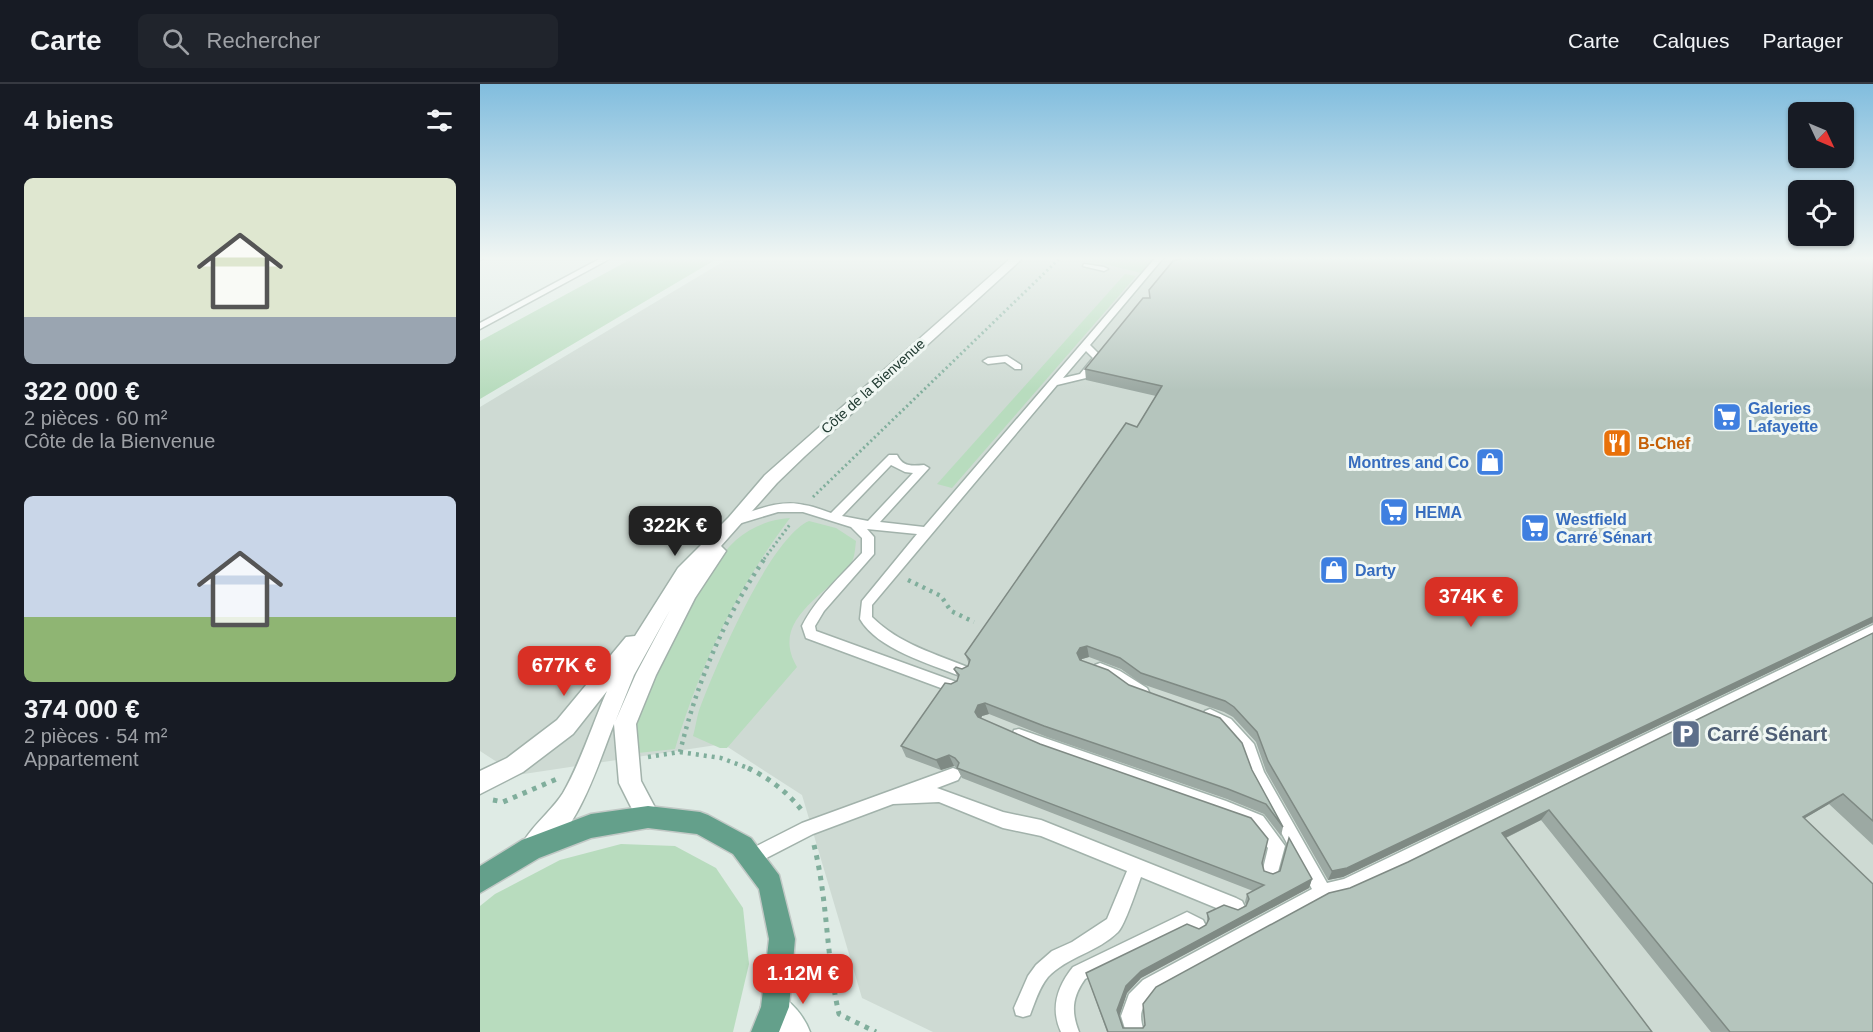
<!DOCTYPE html>
<html lang="fr">
<meta charset="utf-8">
<style>
body{margin:0;font-family:Arial,sans-serif;background:#20242c;color:#f1f3f6;height:100vh;display:flex;flex-direction:column;font-size:22px;white-space:nowrap}
*{box-sizing:border-box;margin:0}
p{font-size:20px;color:#9ea1a6}
.icon{flex:none;width:33px;height:33px;fill:none;stroke:currentColor;stroke-width:2;stroke-linecap:round;stroke-linejoin:round}
.map{position:relative;flex:1;overflow:hidden}
.drawer{display:flex;flex-direction:column;background:#171b24;width:480px}
.drawer>*{flex:none}
.needle{width:39px;rotate:134deg}
.controls{position:absolute;left:1308px;top:18px;display:grid;gap:12px}
.controls a{display:grid;place-items:center;width:66px;height:66px;border-radius:9px;background:#171b24;box-shadow:0 2px 4px #0004;font-size:30px}
.price{position:absolute;translate:-50% -51px;padding:0 14px;border-radius:12px;background:#d93025;color:#fff;font-size:20px;line-height:39px;filter:drop-shadow(0 2px 3px #0008)}
.price::after{content:'';position:absolute;left:50%;top:36px;width:18px;height:14px;margin-left:-9px;background:inherit;clip-path:polygon(0 0,100% 0,50% 100%)}
.price.selected{background:#222;color:#fff}
ul{padding:0;list-style:none}
li{display:grid;align-content:center;gap:12px;height:318px;padding:0 24px}
li span{display:grid;place-items:center;height:186px;border-radius:9px;color:#555}
li>.icon{margin-inline-start:auto}
span .icon{width:108px;height:108px;fill:#fffc;stroke-width:1}
li b{font-size:26px}
h2{display:flex;justify-content:space-between;align-items:center;height:72px;padding:0 24px;font-size:26px}
header{display:flex;align-items:center;gap:36px;box-sizing:border-box;height:84px;padding:0 30px;background:#171b24;border-bottom:2px solid #363941}
header strong{font-size:28px}
nav{display:flex;gap:33px;margin-inline-start:auto;font-size:21px}
.search{width:420px;height:54px;background:#20242c;display:flex;align-items:center;gap:15px;box-sizing:border-box;padding:0 21px;border-radius:9px;color:#9ea1a6;font-size:22px}
main{display:flex;flex:1;min-height:0}
.map>svg:first-child{display:block}
.built{fill:#cedad3}
.green{fill:#b8dcbe}
.lines{fill:none;stroke-linecap:round;stroke-linejoin:round}
.lane-casing{stroke:#a2b2ab;stroke-width:3}
.street-casing{stroke:#a2b2ab;stroke-width:3}
.secondary-casing{stroke:#9eb6ac;stroke-width:3}
.primary-casing{stroke:#c1c8c5;stroke-width:3}
.path-far2{stroke:#80ae9c;stroke-width:3;stroke-dasharray:2 3;stroke-linecap:butt}
.path-far1{stroke:#80ae9c;stroke-width:4.5;stroke-dasharray:3 5;stroke-linecap:butt}
.path{stroke:#80ae9c;stroke-width:5;stroke-dasharray:4.5 6;stroke-linecap:butt}
.lane{fill:#fff;fill-rule:evenodd}
.street{fill:#fff;fill-rule:evenodd}
.secondary{fill:#fff;fill-rule:evenodd}
.primary{fill:#64a08b;fill-rule:evenodd}
.wall{fill:#9ca9a3}
.shaded-wall{fill:#7f8a84}
.building{fill:#b5c5bd;stroke:#7f8a84;stroke-width:1.5}
.labels{text-anchor:middle;stroke-width:6;stroke-linejoin:round;paint-order:stroke}
.far-street-label{font-size:14px;fill:#203a31;stroke:#f0f7f3}
.shop-label{font-size:16px;font-weight:bold;fill:#366cbe;stroke:#f0f7f3;text-anchor:start}
.food-label{font-size:16px;font-weight:bold;fill:#c56008;stroke:#f0f7f3;text-anchor:start}
.near-service-label{font-size:20px;font-weight:bold;fill:#4e5e75;stroke:#f0f7f3;text-anchor:start}
</style>
<header>
<strong>Carte</strong>
<div class="search"><svg class="icon" aria-label="search" viewBox="0 0 24 24"><circle cx="10" cy="10" r="6"/><path d="M15 15l6 6"/></svg>Rechercher</div>
<nav><a>Carte</a><a>Calques</a><a>Partager</a></nav>
</header>
<main>
<section class="drawer">
<h2>4 biens<svg class="icon" aria-label="filters" viewBox="0 0 24 24"><path d="M4 7h16M4 17h16"/><circle cx="9" cy="7" r="2"/><circle cx="15" cy="17" r="2"/></svg></h2>
<ul>
<li><span style="background:linear-gradient(#dfe7d0 75%,#9aa5b1 0)"><svg class="icon" aria-label="home" viewBox="0 0 24 24"><path d="M3 11l9-7 9 7M6 9v11h12V9"/></svg></span><div><b>322 000 €</b><p>2 pièces · 60 m²</p><p>Côte de la Bienvenue</p></div></li>
<li><span style="background:linear-gradient(#c9d6e8 65%,#8fb573 0)"><svg class="icon" aria-label="home" viewBox="0 0 24 24"><path d="M3 11l9-7 9 7M6 9v11h12V9"/></svg></span><div><b>374 000 €</b><p>2 pièces · 54 m²</p><p>Appartement</p></div></li>
</ul>
</section>
<div class="map">
<svg width="1393" height="948" viewBox="0 0 1393 948">
<rect width="100%" height="100%" fill="#dfebe5"/>
<path class="built" d="M251,173H1393V948H453L382,914L322,711L243,660L37,691L0,667V323Z"/>
<g class="green">
<path d="M155,173H240L0,315V257Z"/>
<path d="M596,173H674L661,189Z"/>
<path d="M645,190L656,192L472,404L457,400Z"/>
<path d="M310,434C256,506 221,579 195,665L158,669C156,651 156,636 161,619C165,605 175,591 181,578C200,542 226,483 256,456C271,443 290,435 310,434Z"/>
<path d="M329,437L356,444L376,457C375,464 375,474 371,479C346,513 289,535 317,583L247,664H240L213,652C216,642 217,630 221,621C237,579 290,454 329,437Z"/>
<path d="M141,760L195,762L236,784L263,824L269,880L253,948H0V822L15,810L80,776Z"/>
</g>
<g class="lines">
<g class="lane-casing">
<g id="lane">
<path d="M0,173H4V174L0,176Z"/>
<path d="M123,173H133L0,245V239Z"/>
<path d="M676,173H684L610,261L621,272V276L606,294L577,301L392,521V533C419,560 456,570 490,584L492,588L490,592L485,594L480,592C450,580 397,565 380,535L382,517L437,450L387,445L394,453V470L344,527L335,542L336,547L479,599L481,603L479,607L474,609L469,607L326,554L322,542C336,514 361,492 382,469V454L371,443L323,428H298L255,441L249,437L251,434C274,427 300,415 324,421C333,422 342,426 351,429L409,371H417C423,383 431,382 444,381L449,384L400,438L444,443ZM606,267L613,274L600,290L583,294ZM411,381L425,388L433,389L388,437L362,432Z"/>
<path d="M604,180L624,183L628,185L624,187L603,182Z"/>
<path d="M527,272L541,281V285H535L525,278L508,280L503,277L508,274Z"/>
<path d="M1393,541V552L922,785L865,811L845,816L675,908C661,925 658,927 664,948H646L641,932L649,910L663,896L832,805L772,695L763,668L741,643L725,635L723,631L725,627L730,625L751,635L774,660L784,688L847,799L864,795L910,773Z"/>
<path d="M620,579L640,587L667,604L669,608L667,612L662,614L657,612L630,595L615,589L613,585L615,581Z"/>
<path d="M539,645L746,717L783,732L805,762L796,795L790,797L784,795L782,789L788,764L771,742L744,731L534,656L532,651L534,646Z"/>
<path d="M473,684L478,686L481,691L478,696L457,704L523,728L561,736L756,814L762,817L765,823L762,829L756,832L661,793C657,804 645,841 638,848C618,868 587,873 568,893C559,904 555,918 550,931L543,933L536,931L534,924L548,892L556,881L572,867L592,858L627,835L647,787L561,752L523,744L459,718L413,720L333,750L271,782L265,780L263,774L265,768L322,739Z"/>
<path d="M707,828L723,836L726,842L723,848L717,851L707,846L605,895C592,913 591,928 599,948H581C570,924 577,903 593,883Z"/>
</g>
</g>
<g class="street-casing">
<path id="street" d="M532,173H544L325,372L297,399L241,462L246,467L215,514L176,591L156,640L161,697L180,733L176,741L168,744L160,741L139,699L134,640C118,680 95,758 53,775L44,771L41,763C49,744 71,728 83,709C100,680 113,639 127,607L93,650L43,688L0,710V687L27,674L77,636L146,553L155,552L198,484L249,433L285,391ZM190,526L156,590L135,638L154,591Z"/>
</g>
<g class="secondary-casing">
<path id="secondary" d="M295,909C311,916 324,932 330,948H298L285,933L281,923L285,913Z"/>
</g>
<g class="primary-casing">
<path id="primary" d="M168,722L220,728L228,731L271,754L299,791L315,855L309,923L299,948H271L281,923L289,855L279,805L253,770L217,750L168,744L111,754L59,774L0,809V782L42,756L111,730Z"/>
</g>
<g class="path-far2">
<path d="M333,413L581,173"/>
<path d="M284,475L311,439"/>
</g>
<g class="path-far1">
<path d="M428,496L461,512L471,527L494,538"/>
<path d="M200,668L241,674L271,685"/>
<path d="M168,673L200,668C217,598 244,534 285,474"/>
</g>
<g class="path">
<path d="M268,684C289,694 309,709 323,728"/>
<path d="M13,716L23,718L79,694"/>
<path d="M334,761C348,817 346,874 359,930L396,948"/>
</g>
<use href="#lane" class="lane"/>
<use href="#street" class="street"/>
<use href="#secondary" class="secondary"/>
<use href="#primary" class="primary"/>
</g>
<path class="wall" d="M699,173H1393V540L1392,539L863,793L848,796L786,687L776,658L753,633L744,628L662,600L641,585L609,573L602,575L601,576L772,686L803,743L801,752L784,730L747,715L567,653L509,630L502,632L501,634L782,780L784,787L793,790L832,795L829,804L661,894L647,909L639,932L643,944H663L870,804L928,778L1393,549V761L1349,720L1325,734L1393,948H1231L1061,736L1026,754L1172,948H627L606,889L719,845L726,841L727,839V829L758,826L766,821L765,818L767,810L773,807L482,694L477,684L474,682L461,686L426,673L421,662L471,600L477,597L478,594L474,585H482L488,582L489,580L485,570L657,343L676,312L606,296L605,285L670,214L669,206L699,175Z"/>
<g class="shaded-wall">
<path d="M1393,533V538L1392,539L863,793L848,796L852,787Z"/>
<path d="M607,562L609,573L602,575L599,580L597,569L600,564Z"/>
<path d="M505,619L509,630L502,632L499,639L495,628L498,621Z"/>
<path d="M469,671L474,682L461,686L456,676Z"/>
<path d="M1363,710L1349,720L1310,743L1323,733Z"/>
<path d="M1069,726L1061,736L1015,759L1022,749Z"/>
<path d="M832,795L829,804L661,894L647,909L639,933L637,926L646,902L661,887Z"/>
</g>
<path class="building" d="M702,173H1393V533L867,784L852,787L788,677L777,648L754,623L745,617L661,589L640,574L607,562L600,564L597,569L600,576L628,586L649,601L740,634L762,659L772,686L803,743L786,720L748,705L564,642L505,619L498,621L495,628L498,633L560,660L771,734L788,755L782,779L784,787L793,790L800,787L809,754L832,795L661,887L646,902L637,926L643,944H663L665,941L663,920L676,903L849,809L870,804L928,778L1393,549V737L1363,710L1323,733L1393,800V948H1250L1069,726L1022,749L1172,948H628L606,889L707,840L719,845L726,841L729,835L727,829L744,821L758,826L766,822L769,815L767,810L784,801L477,684L479,679L475,674L469,671L456,676L421,662L465,599L471,600L477,597L479,591L474,585L476,583L482,585L488,582L490,576L485,570L646,339L657,343L682,302L605,285L663,214H670L669,206L693,177L702,174Z"/>
<linearGradient id="sky" x2="0" y2="1"><stop stop-color="#81bdde"/><stop offset="0.57" stop-color="#f1f6f3"/><stop offset="1" stop-color="#f1f6f3" stop-opacity="0"/></linearGradient>
<rect width="1393" height="306" fill="url(#sky)"/>
<defs>
<g id="supermarket-square" transform="scale(1.5)"><rect x="-9" y="-9" width="18" height="18" rx="4" fill="#3f7fe0" stroke="#f0f7f3"/><path d="M-6-5.5h2.5l.6 2H6L4.5 2H-2.5L-4.4-4H-6ZM-1.5 3.2a1.3 1.3 0 1 0 .1 0ZM3 3.2a1.3 1.3 0 1 0 .1 0Z" fill="#fff"/></g>
<g id="restaurant-square" transform="scale(1.5)"><rect x="-9" y="-9" width="18" height="18" rx="4" fill="#e8710a" stroke="#f0f7f3"/><path d="M-5-6h1v4h1v-4h1v4h1v-4h1v5L-1.5 .5V6h-2V.5L-5-1ZM5-6V6H3V1.5H1.5Q1.5-4 5-6Z" fill="#fff"/></g>
<g id="shop-square" transform="scale(1.5)"><rect x="-9" y="-9" width="18" height="18" rx="4" fill="#3f7fe0" stroke="#f0f7f3"/><path d="M-5-2.5h2.3a2.7 3.5 0 0 1 5.4 0H5L5.5 6h-11ZM-1.5-2.5h3a1.5 2.3 0 0 0-3 0Z" fill="#fff"/></g>
<g id="parking-square" transform="scale(1.5)"><rect x="-9" y="-9" width="18" height="18" rx="4" fill="#5c6f8a" stroke="#f0f7f3"/><path d="M-3.5-5.5H1a3.5 3.5 0 0 1 0 7H-1V5.5H-3.5ZM-1-3.4V-.6H.8a1.4 1.4 0 0 0 0-2.8Z" fill="#fff"/></g>
</defs>
<g fill-rule="evenodd">
<use href="#supermarket-square" x="1247" y="333"/>
<use href="#restaurant-square" x="1137" y="359"/>
<use href="#shop-square" x="1010" y="378"/>
<use href="#supermarket-square" x="914" y="428"/>
<use href="#supermarket-square" x="1055" y="444"/>
<use href="#shop-square" x="854" y="486"/>
<use href="#parking-square" x="1206" y="650"/>
</g>
<g class="labels">
<g class="far-street-label">
<text transform="translate(393 302) rotate(-42)" y="5">Côte de la Bienvenue</text>
</g>
<g class="shop-label">
<text x="1268" y="330">Galeries<tspan x="1268" dy="18">Lafayette</tspan></text>
<text x="989" y="384" text-anchor="end">Montres and Co</text>
<text x="935" y="434">HEMA</text>
<text x="1076" y="441">Westfield<tspan x="1076" dy="18">Carré Sénart</tspan></text>
<text x="875" y="492">Darty</text>
</g>
<g class="food-label">
<text x="1158" y="365">B-Chef</text>
</g>
<g class="near-service-label">
<text x="1227" y="657">Carré Sénart</text>
</g>
</g>
</svg>
<div class="controls">
<a><svg class="needle" viewBox="-14 -14 28 28"><path d="M0-13l5 13h-10z" fill="#e53935"/><path d="M0 13l5-13h-10z" fill="#9ea1a6"/></svg></a>
<a><svg class="icon" aria-label="locate" viewBox="0 0 24 24"><circle cx="12" cy="12" r="6"/><path d="M12 2v4M12 18v4M2 12h4M18 12h4"/></svg></a>
</div>
<b class="price selected" style="left:195px;top:473px">322K €</b>
<b class="price" style="left:991px;top:544px">374K €</b>
<b class="price" style="left:84px;top:613px">677K €</b>
<b class="price" style="left:323px;top:921px">1.12M €</b>
</div>
</main>
